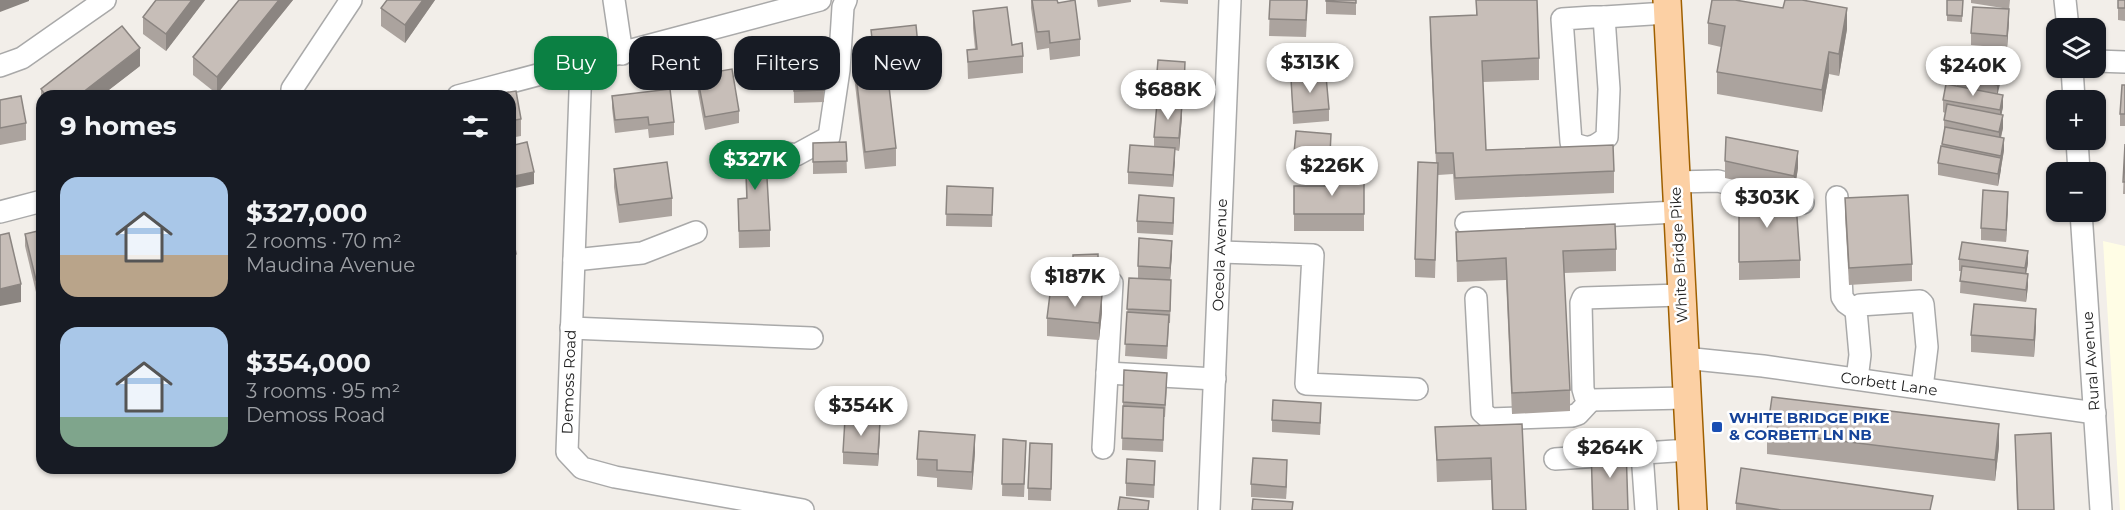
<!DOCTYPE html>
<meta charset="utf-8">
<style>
body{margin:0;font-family:Montserrat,sans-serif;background:#20242c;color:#f1f3f6;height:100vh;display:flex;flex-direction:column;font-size:22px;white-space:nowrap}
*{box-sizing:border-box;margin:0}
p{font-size:20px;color:#9ea1a6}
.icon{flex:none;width:33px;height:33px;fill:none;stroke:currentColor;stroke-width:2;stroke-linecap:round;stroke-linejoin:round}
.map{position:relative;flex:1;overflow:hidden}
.drawer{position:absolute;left:36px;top:90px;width:480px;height:384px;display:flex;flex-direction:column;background:#171b24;border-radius:18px;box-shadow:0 2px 4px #0004}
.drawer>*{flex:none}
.guide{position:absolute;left:534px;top:36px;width:570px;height:54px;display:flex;gap:12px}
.fabs{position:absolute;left:2046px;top:18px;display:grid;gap:12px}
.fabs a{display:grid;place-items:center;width:60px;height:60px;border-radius:12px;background:#171b24;box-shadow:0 2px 4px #0004;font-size:30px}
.price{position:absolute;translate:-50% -51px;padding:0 14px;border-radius:21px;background:#fff;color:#222;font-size:20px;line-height:39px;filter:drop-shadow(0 2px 3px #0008)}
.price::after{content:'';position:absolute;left:50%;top:36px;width:18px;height:14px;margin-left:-9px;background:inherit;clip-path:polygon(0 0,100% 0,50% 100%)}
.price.current{background:#0b8043;color:#fff}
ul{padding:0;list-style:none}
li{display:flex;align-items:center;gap:18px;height:150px;padding:0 24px}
li span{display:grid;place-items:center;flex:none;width:168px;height:120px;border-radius:18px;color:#555}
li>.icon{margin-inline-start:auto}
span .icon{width:72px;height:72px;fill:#fffc;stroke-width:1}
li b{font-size:26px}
h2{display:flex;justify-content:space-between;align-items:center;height:72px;padding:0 24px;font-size:26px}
.pill{padding:0 21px;border-radius:18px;background:#171b24;box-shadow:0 2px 4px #0004;font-size:21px;line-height:54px}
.pill.current{background:#0b8043;color:#fff}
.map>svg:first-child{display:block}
.education{fill:#fffde5}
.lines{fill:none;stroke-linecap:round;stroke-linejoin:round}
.minor-casing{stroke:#a9a9a9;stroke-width:24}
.major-casing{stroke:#9f6000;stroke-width:30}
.minor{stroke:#fff;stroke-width:21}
.major{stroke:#fcd0a4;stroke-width:27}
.wall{fill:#aba39e}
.shaded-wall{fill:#8b8581}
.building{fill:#c7beb8;stroke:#8b8581;stroke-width:1.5}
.transit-dot{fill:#1a4fb4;stroke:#fff;stroke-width:2}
.labels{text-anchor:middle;stroke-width:5;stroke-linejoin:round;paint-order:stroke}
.street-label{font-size:15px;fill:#222;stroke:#fff}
.transit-label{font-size:15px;font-weight:bold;fill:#164399;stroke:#fff;text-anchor:start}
</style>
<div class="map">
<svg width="2125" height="510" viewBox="0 0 2125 510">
<rect width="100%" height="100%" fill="#f2eee9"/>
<path class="education" d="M2103,241L2125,246V510H2120Z"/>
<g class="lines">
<g class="minor-casing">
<g id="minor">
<path d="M614,0L622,54"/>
<path d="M2065,0L2068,28"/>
<path d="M1593,17H1604L1609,89L1607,137C1593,149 1587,150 1571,142L1562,19Z"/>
<path d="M1604,17L1667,13"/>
<path d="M2096,61L2125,62"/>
<path d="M581,65L567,452L582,468L615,477L803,510"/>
<path d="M0,66L22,58L105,0"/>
<path d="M2072,68L2074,100"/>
<path d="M292,89L351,0"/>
<path d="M458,96L820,0"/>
<path d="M2077,140L2079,172"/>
<path d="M786,153L796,155L829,137L839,70L843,7L846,0"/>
<path d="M1675,182L1718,181L1803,203"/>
<path d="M1837,197L1842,297L1846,303L1856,310"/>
<path d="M0,212L42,201"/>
<path d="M2081,212L2101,510"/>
<path d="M1466,223L1676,212"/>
<path d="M1221,252L1313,255L1306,384L1417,389"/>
<path d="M574,260L642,253L696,232"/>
<path d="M1681,295L1583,298L1581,303L1583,389L1585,396L1591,400L1686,398"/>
<path d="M1476,298L1482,412L1490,419L1572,416L1578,414L1591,400"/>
<path d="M571,328L812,338"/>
<path d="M1684,358L1763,366L2095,413"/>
<path d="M1107,373L1215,379"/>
<path d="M1857,379L1860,355L1856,310L1860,305L1920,301L1923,304L1927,347L1922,388"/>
<path d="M1103,448L1112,283"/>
<path d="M1642,453L1646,510"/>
<path d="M1555,459L1689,450"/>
<path d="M1209,510L1230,0"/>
</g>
</g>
<g class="major-casing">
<path id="major" d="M1667,0L1693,510"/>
</g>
<use href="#minor" class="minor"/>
<use href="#major" class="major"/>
</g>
<g class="wall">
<path d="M156,0H205L166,51L143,34V17Z"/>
<path d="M239,0H293L217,94L193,75V57Z"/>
<path d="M387,0H435L405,43L381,26V8Z"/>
<path d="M1031,0H1057L1058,3L1080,39V56L1050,60L1049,48L1037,50L1031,8Z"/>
<path d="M1097,0H1131V2L1098,7Z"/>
<path d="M1160,0H1188V4L1160,2Z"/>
<path d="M1270,0H1308L1306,37L1269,36Z"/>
<path d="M1326,0H1356V15L1326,14Z"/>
<path d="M1476,0L1539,58V80L1483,82L1486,150L1614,171V193L1455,200L1453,174L1438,175L1435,278L1415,277V259L1436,163L1430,39V17L1476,15Z"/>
<path d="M1963,0L1962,22L1947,21V15Z"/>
<path d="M1971,0H2010L2009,9L1971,3Z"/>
<path d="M2118,0H2125V21L2118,20Z"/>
<path d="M973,11L1023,56V73L968,79L967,50L975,49L973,28Z"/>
<path d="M2009,21L2007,48L1971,45V33Z"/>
<path d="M1708,23L1847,29L1839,76L1829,74L1822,112L1717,94V72L1721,47L1708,44Z"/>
<path d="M871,30L919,56V73L888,77L896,148V166L865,169L854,76V58L872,56Z"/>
<path d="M823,47L824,102L794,103L793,48Z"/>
<path d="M140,66L101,96H42V108L41,106V89Z"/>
<path d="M2004,67L1997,94L2003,107L2001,115L2003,128L2001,138L2004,150L1998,186L1938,175V163L1944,132V120L1945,113L1943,112V100L1957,86V76Z"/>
<path d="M1185,74L1184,98L1156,96V84Z"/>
<path d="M697,75L739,111V123L705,130L697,87Z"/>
<path d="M1291,79L1329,109V121L1293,124Z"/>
<path d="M2125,85V126H2120V114Z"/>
<path d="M510,96L521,119V136L510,138Z"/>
<path d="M612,96L674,122V135L649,138L648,129L615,133L612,108Z"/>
<path d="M0,100L26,123V140L0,145Z"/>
<path d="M1182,117L1179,151L1175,150L1173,187L1128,184V172L1154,147V137Z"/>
<path d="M846,142L847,173L813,174V143Z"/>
<path d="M745,144L770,230V247L739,248L738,199L746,198Z"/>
<path d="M2125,144V194H2123Z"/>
<path d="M1331,146L1330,167L1318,166L1317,178L1293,177V164Z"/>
<path d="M1725,161L1798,168L1794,193L1725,178Z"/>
<path d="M614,169L672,198V216L619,223L614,187Z"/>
<path d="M1364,175V231H1294V186H1337Z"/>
<path d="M947,186L993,188L992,227L946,226Z"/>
<path d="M1739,190L1800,260V278L1739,280Z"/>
<path d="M1845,198L1912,264V281L1849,285L1845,216Z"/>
<path d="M2008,204L2006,242L1981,240V228Z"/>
<path d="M1174,210L1173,235L1137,233V221Z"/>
<path d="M510,220L516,254V266L510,267Z"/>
<path d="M42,230L36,292L25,246V234Z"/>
<path d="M1456,232L1616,249V271L1564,273L1570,390V411L1512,414L1506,280L1457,282Z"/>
<path d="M1172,253L1170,280L1171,292L1170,323H1169L1167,359L1125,356L1129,278H1138V266Z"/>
<path d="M1098,254V273H1073V255Z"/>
<path d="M1959,259L2028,263L2026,274L2028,286L2026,302L1960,293L1961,271H1959Z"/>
<path d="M1102,312L1099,340L1047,336V318Z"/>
<path d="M2036,326L2034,357L1971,352V335Z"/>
<path d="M1167,385L1165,417H1164L1163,452L1122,450L1123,402Z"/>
<path d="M1321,416L1320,435L1272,432V420Z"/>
<path d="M1522,424L1526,510H1492L1491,480L1437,482L1435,427Z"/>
<path d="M1767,432L1999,446L1995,481L1767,454Z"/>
<path d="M880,434L878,466L843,464V452Z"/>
<path d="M2015,435L2054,510H2017Z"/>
<path d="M1003,439L1026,453L1024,497L1002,496Z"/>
<path d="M1591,449L1628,510H1592Z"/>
<path d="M975,452L972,490L937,487V478L917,476V459Z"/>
<path d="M1052,456L1051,501L1028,500V488Z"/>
<path d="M1287,472L1286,499L1251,497V484Z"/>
<path d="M1155,473L1154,498L1126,496V483Z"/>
<path d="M1736,503L1933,510H1736Z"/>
</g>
<g class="shaded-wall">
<path d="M0,0H29V1L0,12Z"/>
<path d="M192,0H205L166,51V34Z"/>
<path d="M279,0H293L217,94V77Z"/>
<path d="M423,0H435L405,43V25Z"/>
<path d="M1847,8V29L1839,76V54Z"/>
<path d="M2009,9V21L2007,48V36Z"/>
<path d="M140,48V66L101,96H78Z"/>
<path d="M1829,52V74L1822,112V90Z"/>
<path d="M2004,55V67L1997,97V85Z"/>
<path d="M2003,95V107L2000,122V110Z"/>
<path d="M1182,105V117L1179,151V138Z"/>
<path d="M2003,115V128L1999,144V132Z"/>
<path d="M2004,138V150L2001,168V156Z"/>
<path d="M1175,148V161L1173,187V175Z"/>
<path d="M1798,151V168L1794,193V176Z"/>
<path d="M2001,158V170L1998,186V174Z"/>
<path d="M534,172V184L510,189V177Z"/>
<path d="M2008,192V204L2006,242V230Z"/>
<path d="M1174,198V210L1173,235V223Z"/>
<path d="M1172,241V253L1170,281V268Z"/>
<path d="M2028,251V263L2025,280V268Z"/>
<path d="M2028,274V286L2026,302V290Z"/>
<path d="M42,278V291L36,292V280Z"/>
<path d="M21,284V302L0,306V289Z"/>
<path d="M1102,295V312L1099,340V323Z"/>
<path d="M2036,309V326L2034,357V340Z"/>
<path d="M880,422V434L878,466V454Z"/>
<path d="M1999,424V446L1995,481V460Z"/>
<path d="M975,435V452L972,490V472Z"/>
<path d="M1287,460V472L1286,499V487Z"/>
</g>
<g class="building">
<path d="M156,0H192L166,34L143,17Z"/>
<path d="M239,0H279L217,77L193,57Z"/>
<path d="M387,0H423L405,25L381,8Z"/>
<path d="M1032,0H1057L1058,3L1075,0L1080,39L1050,43L1049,31L1037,32Z"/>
<path d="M1270,0H1307L1306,20L1269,19Z"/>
<path d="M1326,0H1356V3L1326,1Z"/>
<path d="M1476,0H1537L1539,58L1482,61L1486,150L1613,145L1614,171L1455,178L1453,153H1436L1430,17L1477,15Z"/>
<path d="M1712,0H1735L1783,8L1785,0H1802L1847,8L1839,54L1829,52L1822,90L1717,72L1725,26L1708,23Z"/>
<path d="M1947,0H1963L1962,16L1947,15Z"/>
<rect x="2118" y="0" width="7" height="8"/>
<path d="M1007,7L1012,45L1022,43L1023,56L968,62L967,50L977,49L973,11Z"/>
<path d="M1973,7L2009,9L2007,36L1971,33Z"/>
<path d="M916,25L919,56L886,60L896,148L865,152L854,58L874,55L871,30Z"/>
<path d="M122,26L140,48L78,96H46L41,89Z"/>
<path d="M823,47L824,90L794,91L793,48Z"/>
<path d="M1963,47L2004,55L1997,85L1957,76Z"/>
<path d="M1158,60L1185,62L1184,86L1156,84Z"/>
<path d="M732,69L739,111L705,117L697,75Z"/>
<path d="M1326,76L1329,109L1293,112L1291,79Z"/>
<path d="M1946,84L2003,95L2000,110L1943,100Z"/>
<path d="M2122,85H2125V114H2120Z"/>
<path d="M670,89L674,122L649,125L648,117L615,120L612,96Z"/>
<path d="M516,91L521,119L510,121V96H482Z"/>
<path d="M21,96L26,123L0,128V100Z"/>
<path d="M1157,103L1182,105L1179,138L1154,137Z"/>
<path d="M1947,104L2003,115L1999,132L1944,120Z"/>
<path d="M1945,127L2004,138L2001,156L1942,144Z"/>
<path d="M1296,131L1331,134L1330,154H1318L1317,166L1293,164Z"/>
<path d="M1726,137L1798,151L1794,176L1725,161Z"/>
<path d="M527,142L534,172L510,177V146Z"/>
<path d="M846,142L847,161L813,162V143Z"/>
<path d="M765,143L770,230L739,231L738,199L747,198L745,144Z"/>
<path d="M2125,144V182H2123Z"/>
<path d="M1130,145L1175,148L1173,175L1128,172Z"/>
<path d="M1941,146L2001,158L1998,174L1938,163Z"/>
<path d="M667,162L672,198L619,205L614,169Z"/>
<path d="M1418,162L1438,163L1435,260L1415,259Z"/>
<path d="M1337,175H1364V214H1294V186H1337Z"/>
<path d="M947,186L993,188L992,215L946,214Z"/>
<path d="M1739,190L1796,203L1800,260L1739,262Z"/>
<path d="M1983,190L2008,192L2006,230L1981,228Z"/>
<path d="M1139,195L1174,198L1173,223L1137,221Z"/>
<path d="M1908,195L1912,264L1849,268L1845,198Z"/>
<path d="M510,220L516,254L510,255Z"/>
<path d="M1615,224L1616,249L1563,251L1570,390L1512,393L1506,258L1457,261L1456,232Z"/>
<path d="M42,230V278L36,280L25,234Z"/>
<path d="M9,233L21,284L0,289V235Z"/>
<path d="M1139,238L1172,241L1170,268L1138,266Z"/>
<path d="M1962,242L2028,251L2025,268L1959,259Z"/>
<path d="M1098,254V267H1073V255Z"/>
<path d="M1962,266L2028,274L2026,290L1960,281Z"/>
<path d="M1129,278L1171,280L1170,311L1127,309Z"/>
<path d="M1050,294L1102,295L1099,323L1047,318Z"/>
<path d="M1974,304L2036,309L2034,340L1971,335Z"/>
<path d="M1127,312L1169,315L1167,346L1125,344Z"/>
<path d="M1124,370L1167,373L1165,405L1123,402Z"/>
<path d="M1772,397L1999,424L1995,460L1767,432Z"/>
<path d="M1273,400L1321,403L1320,423L1272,420Z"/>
<path d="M1123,406L1164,408L1163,440L1122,438Z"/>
<path d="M845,419L880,422L878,454L843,452Z"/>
<path d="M1522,424L1526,510H1493L1491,458L1437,460L1435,427Z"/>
<path d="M919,431L975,435L972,472L937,470V460L917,459Z"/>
<path d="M2051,433L2054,510H2018L2015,435Z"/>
<path d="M1003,439L1026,441L1024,484H1002Z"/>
<path d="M1030,443L1052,444L1051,489L1028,488Z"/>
<path d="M1626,447L1628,510H1593L1591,449Z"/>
<path d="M1253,458L1287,460L1286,487L1251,484Z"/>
<path d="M1127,459L1155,461L1154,485L1126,483Z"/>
<path d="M1741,468L1933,496L1930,510H1781L1736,503Z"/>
<path d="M1120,497L1149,501L1148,510H1118Z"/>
<path d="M1253,499L1293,502L1292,510H1252Z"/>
</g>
<rect class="transit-dot" x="1711" y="421" width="12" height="12" rx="3"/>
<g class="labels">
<g class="street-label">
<text transform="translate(1220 255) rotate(-88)" y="5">Oceola Avenue</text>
<text transform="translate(1679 255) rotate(-93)" y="5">White Bridge Pike</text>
<text transform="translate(2091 361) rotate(-94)" y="5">Rural Avenue</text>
<text transform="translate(569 382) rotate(-88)" y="5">Demoss Road</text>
<text transform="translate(1889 384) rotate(8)" y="5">Corbett Lane</text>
</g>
<g class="transit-label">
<text x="1729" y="423">WHITE BRIDGE PIKE<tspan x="1729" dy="17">&amp; CORBETT LN NB</tspan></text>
</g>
</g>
</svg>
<div class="fabs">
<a><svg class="icon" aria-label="layers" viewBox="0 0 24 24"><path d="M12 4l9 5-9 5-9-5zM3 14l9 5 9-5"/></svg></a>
<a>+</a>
<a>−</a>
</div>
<b class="price" style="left:1310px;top:94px">$313K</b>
<b class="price" style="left:1973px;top:97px">$240K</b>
<b class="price" style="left:1168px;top:121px">$688K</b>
<b class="price current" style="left:755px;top:191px">$327K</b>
<b class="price" style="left:1332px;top:197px">$226K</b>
<b class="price" style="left:1767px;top:229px">$303K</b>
<b class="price" style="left:1075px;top:308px">$187K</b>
<b class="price" style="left:861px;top:437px">$354K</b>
<b class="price" style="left:1610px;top:479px">$264K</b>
<div class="guide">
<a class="pill current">Buy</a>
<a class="pill">Rent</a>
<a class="pill">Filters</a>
<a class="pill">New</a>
</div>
<section class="drawer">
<h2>9 homes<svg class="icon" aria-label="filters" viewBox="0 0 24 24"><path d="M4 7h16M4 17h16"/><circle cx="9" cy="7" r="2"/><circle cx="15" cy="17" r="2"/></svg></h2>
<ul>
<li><span style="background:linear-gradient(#a9c7e8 65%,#b9a48a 0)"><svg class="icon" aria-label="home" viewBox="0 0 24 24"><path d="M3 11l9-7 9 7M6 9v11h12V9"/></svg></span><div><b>$327,000</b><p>2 rooms · 70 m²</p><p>Maudina Avenue</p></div></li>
<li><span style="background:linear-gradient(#a9c7e8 75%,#7fa58c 0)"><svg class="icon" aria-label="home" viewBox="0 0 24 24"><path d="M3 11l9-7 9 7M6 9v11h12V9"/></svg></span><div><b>$354,000</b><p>3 rooms · 95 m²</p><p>Demoss Road</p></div></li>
</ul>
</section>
</div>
